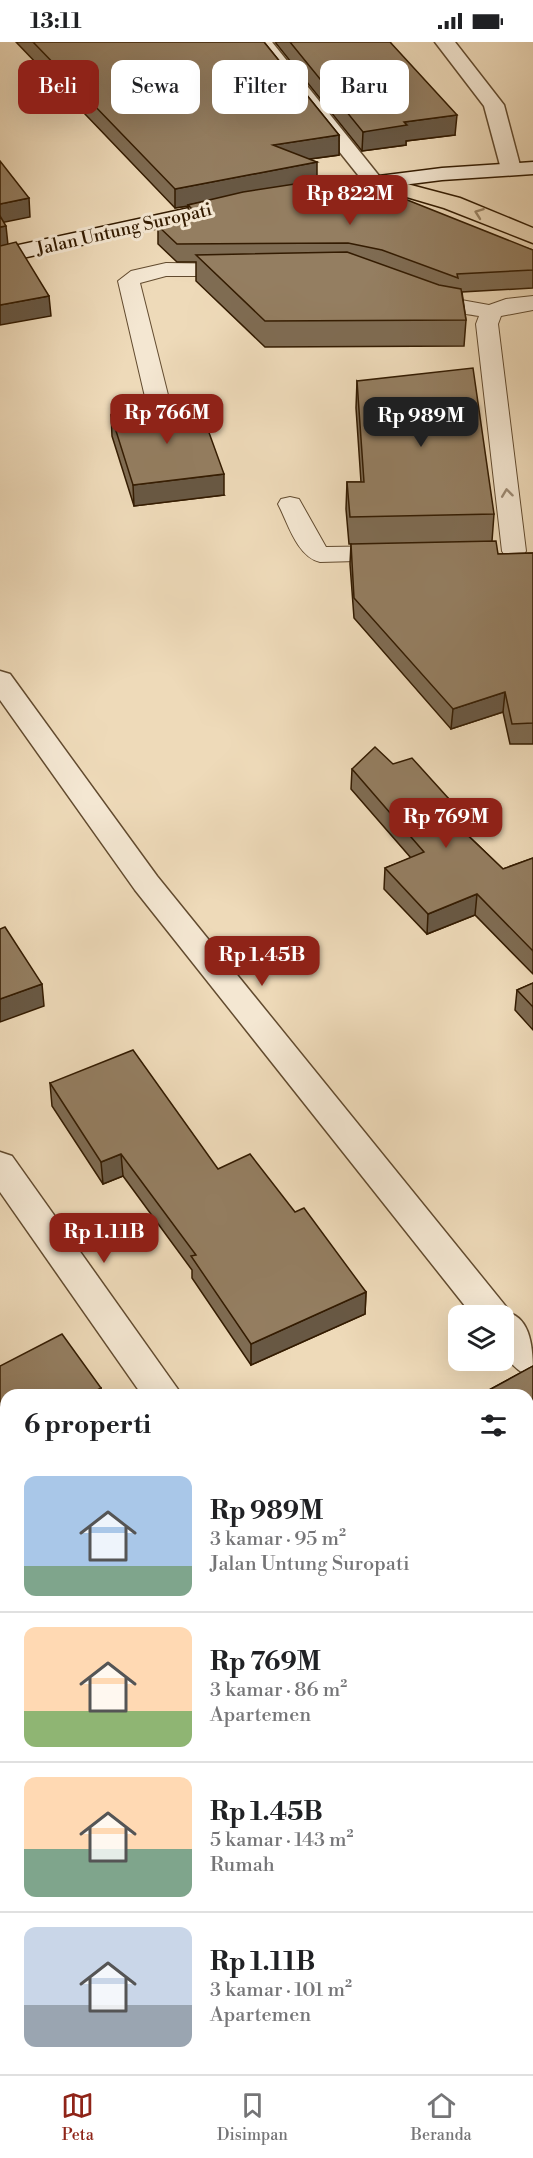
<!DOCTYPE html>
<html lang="id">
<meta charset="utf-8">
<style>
body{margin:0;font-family:"Libre Bodoni",serif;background:#f6f6f6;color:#202124;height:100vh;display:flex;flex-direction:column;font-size:22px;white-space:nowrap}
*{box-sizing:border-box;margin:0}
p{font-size:20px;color:#757577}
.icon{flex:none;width:33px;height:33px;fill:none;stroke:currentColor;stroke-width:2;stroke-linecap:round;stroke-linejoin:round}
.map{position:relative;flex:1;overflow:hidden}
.sheet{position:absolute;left:0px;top:1347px;width:534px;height:686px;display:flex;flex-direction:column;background:#fff;border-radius:18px 18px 0 0;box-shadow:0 6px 24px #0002}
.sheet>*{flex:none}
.guide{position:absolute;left:18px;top:18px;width:498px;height:54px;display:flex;gap:12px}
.fabs{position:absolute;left:448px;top:1263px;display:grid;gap:12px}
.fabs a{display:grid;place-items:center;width:66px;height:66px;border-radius:12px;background:#fff;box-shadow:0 6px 24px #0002;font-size:30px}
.price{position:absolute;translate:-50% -51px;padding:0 14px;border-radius:12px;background:#8f2418;color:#fff;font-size:20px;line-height:39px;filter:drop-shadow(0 2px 3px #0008)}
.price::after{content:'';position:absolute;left:50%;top:36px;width:18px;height:14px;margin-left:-9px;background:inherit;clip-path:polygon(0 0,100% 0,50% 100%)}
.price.on{background:#222;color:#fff}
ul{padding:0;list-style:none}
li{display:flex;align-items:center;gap:18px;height:150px;padding:0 24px}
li+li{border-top:2px solid #e0e0e0}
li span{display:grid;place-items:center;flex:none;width:168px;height:120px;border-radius:12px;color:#555}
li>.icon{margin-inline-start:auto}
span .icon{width:72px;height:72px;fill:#fffc;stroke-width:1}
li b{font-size:26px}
h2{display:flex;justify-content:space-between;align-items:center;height:72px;padding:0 24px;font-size:26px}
.tag{padding:0 21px;border-radius:12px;background:#fff;box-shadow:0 6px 24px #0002;font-size:21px;line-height:54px}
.tag.on{background:#8f2418;color:#fff}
.status{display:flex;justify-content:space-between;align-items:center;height:42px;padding:0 30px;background:#fff;direction:ltr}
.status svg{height:16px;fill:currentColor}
.dock{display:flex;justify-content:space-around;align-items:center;height:84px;border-top:2px solid #e0e0e0;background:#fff;font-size:16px;color:#757577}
.dock a{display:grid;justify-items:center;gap:3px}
.dock .on{color:#8f2418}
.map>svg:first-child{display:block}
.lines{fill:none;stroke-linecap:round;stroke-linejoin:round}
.lane-casing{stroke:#624b2f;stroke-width:2}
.street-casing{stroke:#624b2f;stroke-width:3}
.secondary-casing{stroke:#331b01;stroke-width:3}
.primary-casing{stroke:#331b01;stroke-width:3}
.lane{fill:#f4e7d2;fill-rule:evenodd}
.street{fill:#f4e7d2;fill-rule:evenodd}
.secondary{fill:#f4e7d2;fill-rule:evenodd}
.primary{fill:#eedab9;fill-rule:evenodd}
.wall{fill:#7f6c53;stroke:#331b01;stroke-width:1.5}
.shaded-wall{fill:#685844;stroke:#331b01;stroke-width:1.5}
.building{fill:#947e61;stroke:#331b01;stroke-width:1.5}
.oneway{stroke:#9a8466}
.oneway2{stroke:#9d8b74}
.labels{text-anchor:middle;stroke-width:6;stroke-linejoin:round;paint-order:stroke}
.far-street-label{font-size:18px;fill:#331b01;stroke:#f4e7d2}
</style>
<div class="status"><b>13:11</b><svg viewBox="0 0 49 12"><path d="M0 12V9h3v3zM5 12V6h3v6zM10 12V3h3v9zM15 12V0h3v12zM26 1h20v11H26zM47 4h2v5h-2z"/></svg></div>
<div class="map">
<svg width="533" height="2032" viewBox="0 0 533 2032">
<rect width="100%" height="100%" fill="#eedab9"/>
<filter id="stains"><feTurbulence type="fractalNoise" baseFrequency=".00333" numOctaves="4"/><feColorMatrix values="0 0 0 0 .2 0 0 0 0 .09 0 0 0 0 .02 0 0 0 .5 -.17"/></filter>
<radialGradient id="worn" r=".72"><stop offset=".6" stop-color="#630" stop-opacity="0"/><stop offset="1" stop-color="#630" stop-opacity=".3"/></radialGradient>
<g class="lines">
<g class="lane-casing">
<g id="lane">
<path d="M166,221L239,222L247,223L250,228L247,233L239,234H166L140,241L176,385L172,390H156L152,385L118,239L131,229Z"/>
<path d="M422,248L450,256L489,263L506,257L533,254V268L501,274L498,282L526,509L523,514L514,516L505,514L502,509L476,282L479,274C462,271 420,267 411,254L414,249Z"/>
<path d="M290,455L299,457L326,505L394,504L403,506L406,511L403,516L394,518L320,520C297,515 288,481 278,462L281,457Z"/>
</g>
</g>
<g class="street-casing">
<g id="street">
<path d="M252,0H272L380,135L384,139L380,143H366Z"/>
<path d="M435,0H455L504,63L521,127L518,131H504L501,127L484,64Z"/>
<path d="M0,629L10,632L157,834L512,1272C533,1281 533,1314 533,1335C501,1324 504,1303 504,1274H473L135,848L0,658Z"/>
<path d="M0,1110L12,1114L182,1353H142L0,1150Z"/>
<path d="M533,1710V1752L528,1754V1712Z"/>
<path d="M0,1811L6,1814V1867L0,1864Z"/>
<path d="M33,2026H85L83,2032H31Z"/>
</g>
</g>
<g class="secondary-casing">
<g id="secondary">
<path d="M533,120V132L442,138L347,150L340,148L336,144L340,140L347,138L442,126Z"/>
<path d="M231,157L239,158L242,163L239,168L0,221V207Z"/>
</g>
</g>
<g class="primary-casing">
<path id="primary" d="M373,133L460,156L533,186V201L444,166L366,143L362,139L366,135Z"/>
</g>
<use href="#lane" class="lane"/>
<use href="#street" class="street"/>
<use href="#secondary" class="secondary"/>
<use href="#primary" class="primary"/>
</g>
<g class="wall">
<path d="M16,0H264L339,93V113L310,117L317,139L533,208V246L462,250L466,278L464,304L265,305L196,239V220H177L158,202V184L189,176L188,164L175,166Z"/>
<path d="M275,0H390L455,93L406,99V103L362,109Z"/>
<path d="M357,339L494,472L492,499L498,512L533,511V702H510L503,670L451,687L354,576L350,522L351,502H349L346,467L347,440H361L356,366Z"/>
<path d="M111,373L224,453L134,464L112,394Z"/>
<path d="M393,722L449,757L448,774L503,827L533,816V932L475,873L427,892L384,847L385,826L411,816L351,747L352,727Z"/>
<path d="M533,941V988L515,968L517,948Z"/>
<path d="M50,1041L218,1127L295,1170L366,1250L365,1272L251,1323L192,1236V1228L123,1134L103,1142L52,1064Z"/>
<path d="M0,1324L101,1346L102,1353H6V1389L0,1381Z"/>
<path d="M533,1324V1426L528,1420V1353H488L489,1348Z"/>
<path d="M528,1931L533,2008L528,2010Z"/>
</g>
<g class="shaded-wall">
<path d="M457,73L455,93L406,99V103L362,109L363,90L404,80Z"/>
<path d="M339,93V113L273,122V103Z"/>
<path d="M317,120V140L188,163V164L175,166V147Z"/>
<path d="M29,156L30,175L0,181V162Z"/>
<path d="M6,184L8,203L0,205V185Z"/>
<path d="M49,254L51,274L0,283V263Z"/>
<path d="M224,432V453L134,464L133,443Z"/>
<path d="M505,650L503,670L451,687L453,667Z"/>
<path d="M449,757L447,777L435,762Z"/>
<path d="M477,852L475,873L427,892L428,872Z"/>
<path d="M42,942L44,964L0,980V957Z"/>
<path d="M121,1112L123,1134L103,1142L101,1120Z"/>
<path d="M366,1250L365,1272L251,1323V1302Z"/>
<path d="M101,1346L102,1353H88Z"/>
<path d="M533,1637V1654L528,1657V1640Z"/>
<path d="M533,1994V2008L528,2010L531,1995Z"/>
</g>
<g class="building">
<path d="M33,0H264L339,93L273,103L317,120L175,147Z"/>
<path d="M290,0H390L457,73L404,80L407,83L363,90Z"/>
<path d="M0,119L29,156L0,162Z"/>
<path d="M347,134L533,208V228L457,232L458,236L382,208L348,201L177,202L158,184L199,174L188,163L243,150Z"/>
<path d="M0,174L6,184L0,185Z"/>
<path d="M16,200L49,254L0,263V204Z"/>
<path d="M347,210L439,243L461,247L466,278L265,279L196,213Z"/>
<path d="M473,326L494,472L350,475L347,440H364L357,339Z"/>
<path d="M199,363L224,432L133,443L111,373L152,368L155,371H171L177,365Z"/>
<path d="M496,499L498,512L533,511V681L512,682L505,650L453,667L354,556L351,502Z"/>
<path d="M375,705L393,722L412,716L449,757L435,762L503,827L533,816V909L477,852L428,872L385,826L424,810L352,727Z"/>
<path d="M5,885L42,942L0,957V887Z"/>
<path d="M533,941V965L517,948Z"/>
<path d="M133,1008L218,1127L250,1112L295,1170L304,1166L366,1250L251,1302L191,1214L196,1213L121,1112L101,1120L50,1041Z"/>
<path d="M62,1292L101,1346L88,1353H6V1373L0,1364V1324Z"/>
<path d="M533,1324V1401L528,1395V1353H493L489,1348Z"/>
<path d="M533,1471V1637L528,1640V1474Z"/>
<path d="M533,1929V1994L531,1995L528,1988V1931Z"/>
<path d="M427,2026H452L455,2032H417Z"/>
</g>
<defs><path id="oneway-chevron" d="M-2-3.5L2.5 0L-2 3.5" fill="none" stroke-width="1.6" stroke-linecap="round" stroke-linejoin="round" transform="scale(1.5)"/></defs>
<use class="oneway" href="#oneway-chevron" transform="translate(479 171) rotate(-160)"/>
<use class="oneway2" href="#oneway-chevron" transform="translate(507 451) rotate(-97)"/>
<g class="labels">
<g class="far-street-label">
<text transform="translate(124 187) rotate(-13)" y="6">Jalan Untung Suropati</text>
</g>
</g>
<rect width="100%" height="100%" filter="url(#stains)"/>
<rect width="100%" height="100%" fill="url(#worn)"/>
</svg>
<div class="fabs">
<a><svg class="icon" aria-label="layers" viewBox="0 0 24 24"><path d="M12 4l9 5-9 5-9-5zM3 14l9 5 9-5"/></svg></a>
</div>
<b class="price" style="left:350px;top:184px">Rp 822M</b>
<b class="price" style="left:167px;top:403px">Rp 766M</b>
<b class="price on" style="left:421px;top:406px">Rp 989M</b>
<b class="price" style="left:446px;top:807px">Rp 769M</b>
<b class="price" style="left:262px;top:945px">Rp 1.45B</b>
<b class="price" style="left:104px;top:1222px">Rp 1.11B</b>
<div class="guide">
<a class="tag on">Beli</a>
<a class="tag">Sewa</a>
<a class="tag">Filter</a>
<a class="tag">Baru</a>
</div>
<section class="sheet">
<h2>6 properti<svg class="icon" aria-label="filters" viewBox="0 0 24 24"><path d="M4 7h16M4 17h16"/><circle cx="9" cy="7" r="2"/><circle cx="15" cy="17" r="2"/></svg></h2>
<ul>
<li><span style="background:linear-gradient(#a9c7e8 75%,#7fa58c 0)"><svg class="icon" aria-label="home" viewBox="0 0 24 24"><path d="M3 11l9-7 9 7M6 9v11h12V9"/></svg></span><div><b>Rp 989M</b><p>3 kamar · 95 m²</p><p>Jalan Untung Suropati</p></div></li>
<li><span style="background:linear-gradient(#ffd9b3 70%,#8fb573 0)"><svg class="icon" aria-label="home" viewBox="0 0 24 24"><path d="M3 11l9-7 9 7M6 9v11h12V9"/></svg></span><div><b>Rp 769M</b><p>3 kamar · 86 m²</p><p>Apartemen</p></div></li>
<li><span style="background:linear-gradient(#ffd9b3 60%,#7fa58c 0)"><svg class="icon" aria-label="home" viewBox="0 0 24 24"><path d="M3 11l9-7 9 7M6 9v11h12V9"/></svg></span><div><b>Rp 1.45B</b><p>5 kamar · 143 m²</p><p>Rumah</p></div></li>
<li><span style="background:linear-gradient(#c9d6e8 65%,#9aa5b1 0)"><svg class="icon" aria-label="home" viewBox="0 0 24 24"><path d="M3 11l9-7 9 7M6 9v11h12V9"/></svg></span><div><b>Rp 1.11B</b><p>3 kamar · 101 m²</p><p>Apartemen</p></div></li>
</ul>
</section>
</div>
<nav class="dock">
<a class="on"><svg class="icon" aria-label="map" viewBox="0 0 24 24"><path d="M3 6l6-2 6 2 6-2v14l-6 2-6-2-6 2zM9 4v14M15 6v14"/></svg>Peta</a>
<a><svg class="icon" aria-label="saved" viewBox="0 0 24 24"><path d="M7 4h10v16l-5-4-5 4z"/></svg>Disimpan</a>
<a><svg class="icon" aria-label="home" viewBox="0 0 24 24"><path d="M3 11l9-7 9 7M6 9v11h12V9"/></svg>Beranda</a>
</nav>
